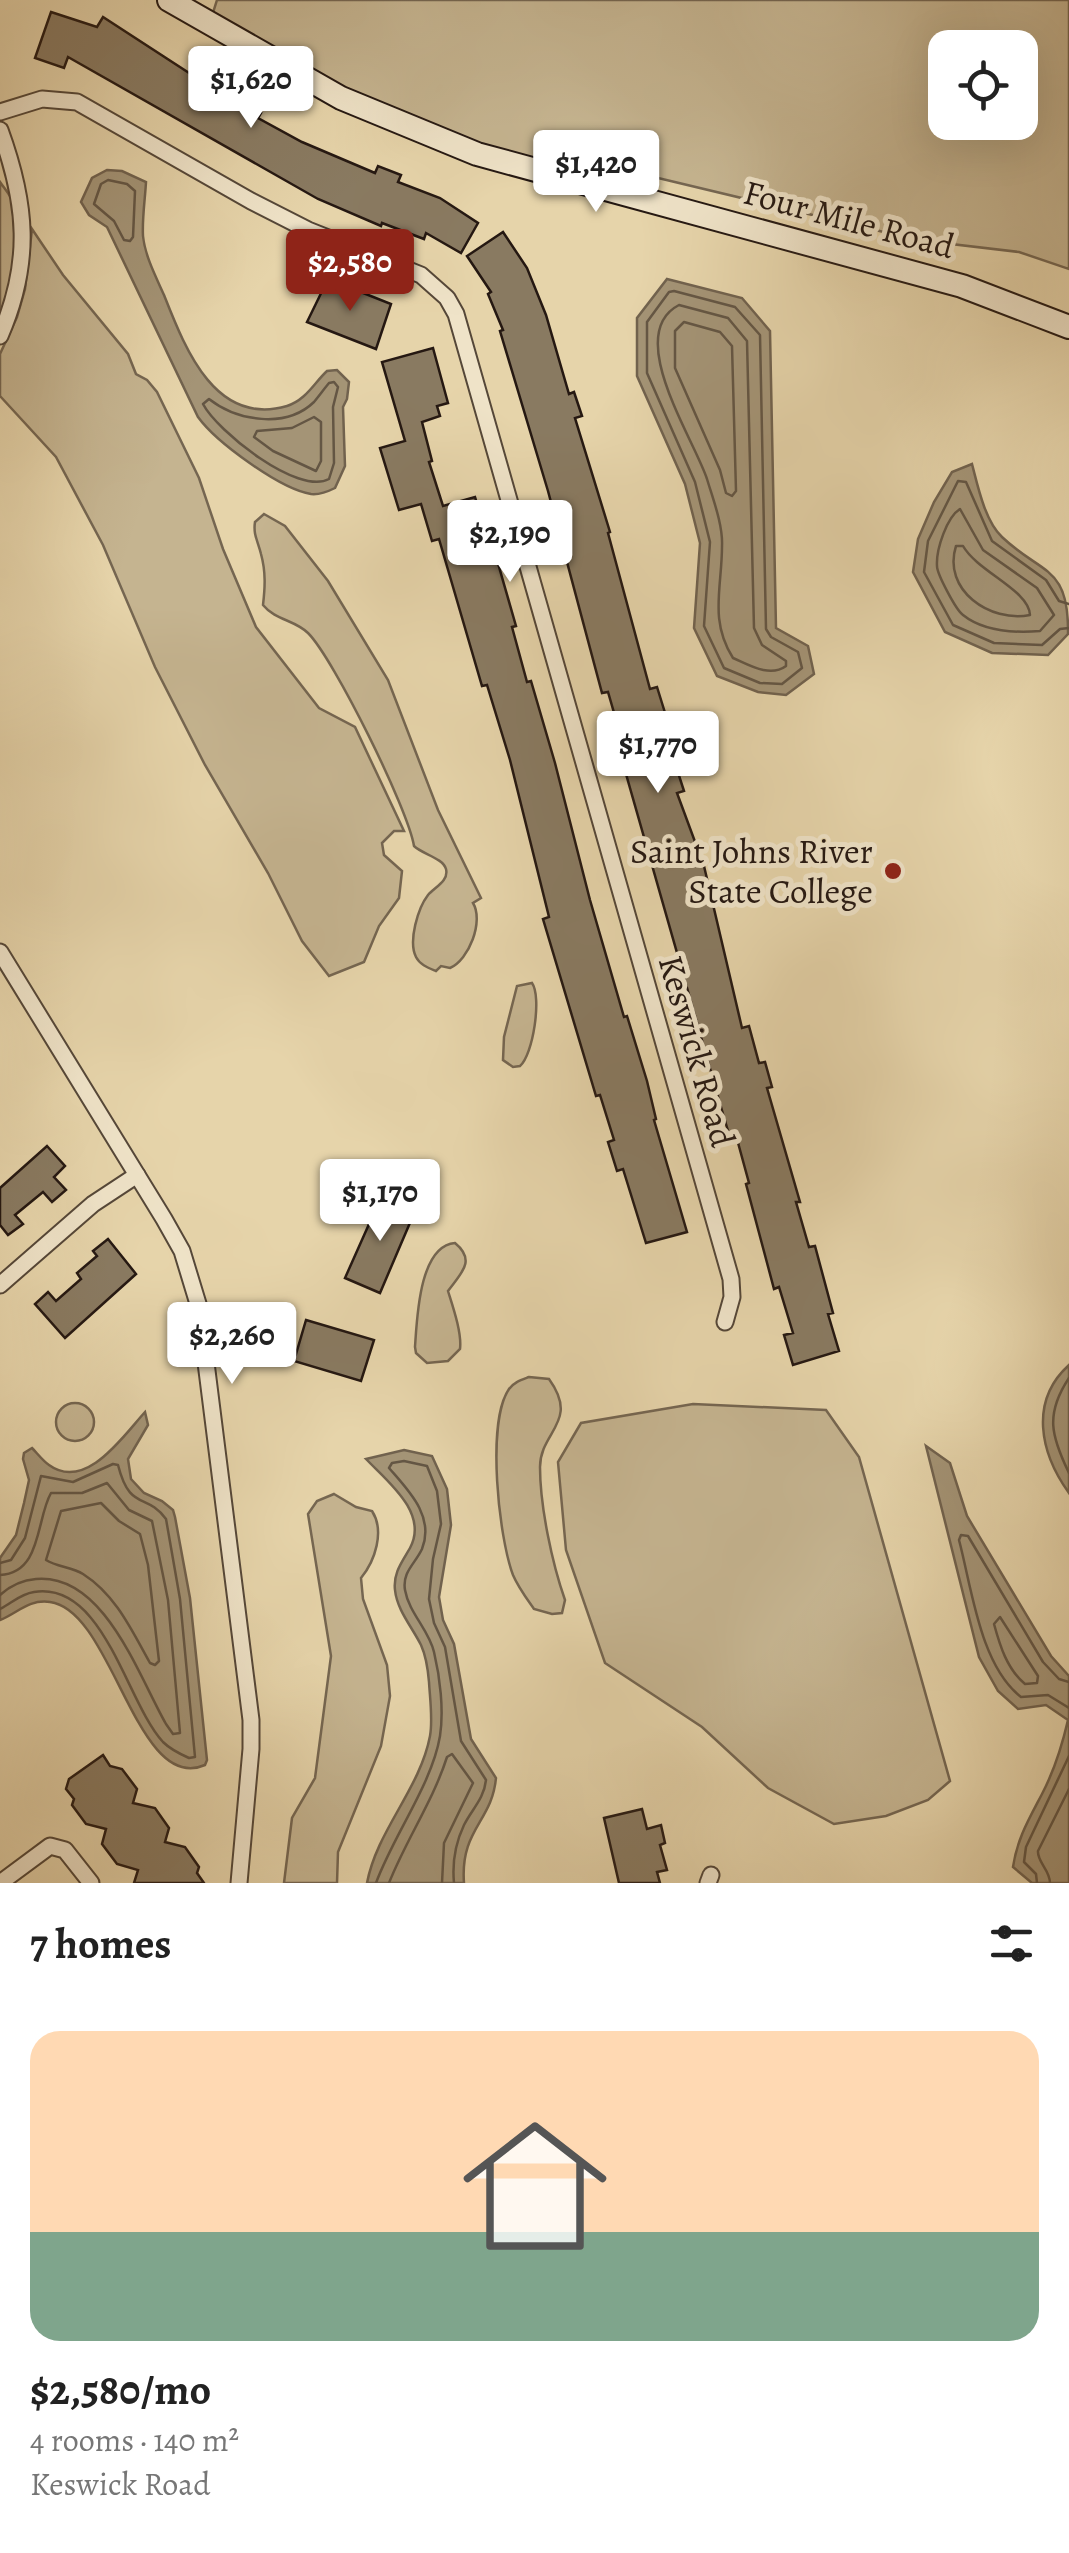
<!DOCTYPE html>
<meta charset="utf-8">
<style>
body{margin:0;font-family:Alegreya,serif;background:#f6f6f6;color:#222;height:100vh;display:flex;flex-direction:column;font-size:38px;white-space:nowrap}
*{box-sizing:border-box;margin:0}
p{font-size:32px;color:#767676}
.icon{flex:none;width:55px;height:55px;fill:none;stroke:currentColor;stroke-width:2;stroke-linecap:round;stroke-linejoin:round}
.map{position:relative;height:1883px;overflow:hidden}
.drawer{display:flex;flex-direction:column;background:#fff;flex:1}
.drawer>*{flex:none}
.fabs{position:absolute;left:928px;top:30px;display:grid;gap:20px}
.fabs a{display:grid;place-items:center;width:110px;height:110px;border-radius:20px;background:#fff;box-shadow:0 10px 40px #0002;font-size:50px}
.price{position:absolute;translate:-50% -85px;padding:0 22px;border-radius:10px;background:#fff;color:#222;font-size:32px;line-height:65px;filter:drop-shadow(0 2px 5px #0008)}
.price::after{content:'';position:absolute;left:50%;top:60px;width:30px;height:22px;margin-left:-15px;background:inherit;clip-path:polygon(0 0,100% 0,50% 100%)}
.price.on{background:#8f2418;color:#fff}
ul{padding:0;list-style:none}
li{display:grid;align-content:center;gap:20px;height:530px;padding:0 30px}
li+li{border-top:2px solid #e0e0e0}
li span{display:grid;place-items:center;height:310px;border-radius:30px;color:#555}
li>.icon{margin-inline-start:auto}
span .icon{width:180px;height:180px;fill:#fffc;stroke-width:1}
li b{font-size:42px}
h2{display:flex;justify-content:space-between;align-items:center;height:120px;padding:0 30px;font-size:42px}
.map>svg:first-child{display:block}
.green{fill:#c5b490;stroke:#756651;stroke-width:2.5;fill-rule:evenodd}
.water{fill:#a49476;stroke:#71624e;stroke-width:2.5}
.lines{fill:none;stroke-linecap:round;stroke-linejoin:round}
.shore{stroke:#645644;stroke-width:2.5}
.building{fill:#897a61;stroke:#251812;stroke-width:2.5}
.street-casing{stroke:#554738;stroke-width:19}
.secondary-casing{stroke:#251812;stroke-width:26}
.street{stroke:#efe3c8;stroke-width:15}
.secondary{stroke:#efe3c8;stroke-width:22}
.poi-dot{fill:#8f2418;stroke:#efe3c8;stroke-width:4}
.labels{text-anchor:middle;stroke-width:10;stroke-linejoin:round;paint-order:stroke}
.street-label{font-size:35px;fill:#251812;stroke:#efe3c8}
.poi-label{font-size:35px;fill:#251812;stroke:#efe3c8;text-anchor:end}
</style>
<div class="map">
<svg width="1069" height="1883" viewBox="0 0 1069 1883">
<rect width="100%" height="100%" fill="#e6d4aa"/>
<filter id="stains"><feTurbulence type="fractalNoise" baseFrequency=".002" numOctaves="4"/><feColorMatrix values="0 0 0 0 .2 0 0 0 0 .09 0 0 0 0 .02 0 0 0 .5 -.17"/></filter>
<radialGradient id="worn" r=".72"><stop offset=".6" stop-color="#630" stop-opacity="0"/><stop offset="1" stop-color="#630" stop-opacity=".3"/></radialGradient>
<g class="green">
<path d="M217,0H1069V269L1019,252L917,240L654,177L576,173L479,145L344,90L212,16ZM945,48H1020V122H945Z"/>
<path d="M0,182C4,188 11,196 13,202C23,233 11,285 0,314Z"/>
<path d="M32,229L63,275L128,354L136,374L147,380L157,392L199,478L223,549L256,627L319,708L355,727L404,831H394L382,843L384,855L402,871L399,898L379,926L364,962L329,976L302,941L268,873L205,765L155,667L103,545L56,457L0,396V354L17,317L25,289Z"/>
<path d="M264,514L285,526L328,581L388,680L438,810L481,898L473,903C484,921 469,960 450,968L441,966L436,971C429,968 420,965 416,957C408,941 418,908 428,895C435,887 449,881 446,869C443,858 422,854 414,846C408,809 334,659 308,633C295,620 275,620 263,605C265,588 266,572 261,554C258,541 253,535 255,522Z"/>
<path d="M532,983C542,997 533,1055 520,1066L513,1067L503,1060L504,1037L517,986Z"/>
<path d="M455,1243C477,1261 460,1274 448,1291C453,1307 462,1333 460,1349L448,1361L427,1363L416,1353L415,1347C417,1319 419,1246 455,1243Z"/>
<path d="M529,1377L549,1379C580,1422 540,1431 540,1467C540,1506 552,1563 565,1600L562,1613L552,1614L534,1609C527,1599 518,1587 513,1575C499,1538 486,1423 509,1389C514,1382 521,1380 529,1377Z"/>
<circle cx="75" cy="1422" r="19"/>
<path d="M693,1404L826,1410L859,1457L950,1781L928,1800L886,1816L834,1824L768,1788L702,1727L605,1663L566,1550L558,1462L581,1423Z"/>
<path d="M334,1494L356,1507L372,1511C385,1531 375,1561 361,1578L363,1599L387,1665L390,1696L381,1746L338,1852L337,1883H284L292,1818L315,1778L331,1656L308,1514L317,1501Z"/>
</g>
<g class="water">
<path d="M107,170L122,171L146,182C145,200 142,219 143,236C145,256 156,277 164,295C185,348 215,427 287,406C306,400 314,383 327,371L337,370L349,382L347,399L343,407L345,466L335,488C327,492 320,495 311,494C280,489 216,442 198,417L107,227L89,215L81,202L92,178Z"/>
<path d="M667,279L742,298L770,331L776,628L808,646L814,674L786,695L758,692L717,676L694,628L700,543L685,484L637,376V318Z"/>
<path d="M972,464C978,487 985,521 1002,537C1042,575 1069,565 1068,634L1048,655L992,653L945,632L913,572L918,539L934,502L952,472Z"/>
<path d="M1069,1365V1493C1040,1453 1029,1401 1069,1365Z"/>
<path d="M145,1412L148,1425L128,1459L131,1479L144,1493L162,1501L173,1510L175,1517L190,1598L207,1760L205,1765C136,1795 113,1610 50,1602C28,1599 18,1613 0,1620V1558L16,1535L24,1503L29,1480L23,1459L24,1453L32,1448C37,1453 43,1461 49,1465C86,1492 124,1435 145,1412Z"/>
<path d="M926,1446L950,1463L967,1516L1051,1656L1069,1676V1883H1032L1013,1867C1017,1839 1029,1819 1042,1794C1054,1771 1062,1746 1068,1720L1046,1705L1018,1709L998,1691L979,1657Z"/>
<path d="M404,1450L432,1456L447,1489L451,1525L439,1597L443,1620L454,1644L471,1739L496,1778C492,1822 460,1829 464,1883H367C377,1830 420,1789 430,1736C433,1720 430,1699 429,1682C428,1670 426,1656 421,1645C412,1627 397,1610 395,1590C393,1573 402,1562 410,1548C429,1513 387,1481 366,1459Z"/>
</g>
<g class="lines">
<g class="shore">
<path d="M108,180L127,184L135,191L133,237L130,241L124,240L114,221L94,204L101,184Z"/>
<path d="M674,291L735,307L760,335L766,629L771,637L798,652L802,668L782,684L760,683L724,668L704,626L710,542L695,482L647,373V322L669,292Z"/>
<path d="M679,305L728,318L747,341L754,628L762,645L786,661V666C770,678 749,665 733,658C709,620 722,588 722,546C723,525 713,499 707,479C694,439 623,334 679,305Z"/>
<path d="M684,322L720,332L732,346L736,491L732,496L726,493L720,470L675,368V331Z"/>
<path d="M329,383L334,382L338,387L333,407L334,463L329,479C298,496 217,431 203,404L209,399C237,421 286,429 314,402C319,396 324,389 329,383Z"/>
<path d="M314,417L321,422V461L316,471L273,451L254,437L257,431L292,428Z"/>
<path d="M960,509L983,550L1037,588L1054,615L1040,631C1015,633 983,631 963,615C956,610 937,574 937,566C936,549 947,517 960,509Z"/>
<path d="M956,546H963C978,572 1029,590 1030,615C990,623 942,590 956,546Z"/>
<path d="M1069,604L1059,601L1046,580L992,541L966,482L958,481L928,541L924,572L953,625L994,643L1042,645L1060,629L1069,628"/>
<path d="M1069,1378C1045,1414 1051,1436 1069,1473"/>
<path d="M101,1503L119,1521L140,1534L148,1565L159,1661L155,1665L150,1663C132,1631 116,1595 83,1574C72,1567 57,1567 46,1560L61,1511Z"/>
<path d="M0,1563L11,1560L25,1538L41,1476L73,1482L113,1464L118,1465C130,1512 146,1492 166,1519L180,1599L195,1757L189,1758C180,1754 170,1749 163,1742C126,1702 104,1581 34,1592C20,1594 12,1603 0,1609"/>
<path d="M0,1575C42,1573 36,1519 51,1493H82L107,1483L129,1510L152,1521L168,1600L180,1733L173,1734L166,1724C138,1675 104,1573 36,1579C22,1580 10,1586 0,1595"/>
<path d="M1000,1617L1038,1676L1037,1683L1025,1684C1007,1669 1000,1646 994,1624Z"/>
<path d="M1069,1682L1059,1679L1043,1662L968,1536L961,1535L959,1540C972,1589 980,1665 1021,1697L1048,1695L1069,1708"/>
<path d="M376,1883C393,1836 432,1784 440,1736C444,1710 440,1677 434,1652C429,1630 409,1613 405,1590C402,1572 415,1564 422,1549C435,1516 408,1490 389,1468L392,1463L404,1461L427,1466L437,1491L441,1524L433,1559L429,1599L434,1623L445,1647L461,1741L486,1780C484,1799 472,1809 464,1825C455,1844 452,1862 454,1883"/>
<path d="M389,1883C406,1840 433,1801 447,1757L452,1754L473,1783L444,1843L442,1883"/>
<path d="M1037,1883L1036,1874L1024,1862L1026,1847L1069,1756"/>
<path d="M1050,1883C1050,1870 1037,1862 1038,1851L1069,1789"/>
</g>
</g>
<g class="building">
<path d="M51,12L97,27L103,17L203,82L208,74L229,87L226,92L261,113L258,118L302,142L375,173L378,166L401,175L398,182L440,198L478,223L461,253L426,233L424,239L382,223L381,226L318,199L68,57L64,68L35,58Z"/>
<path d="M503,232L527,268L546,315L569,394L574,392L582,416L575,418L610,532L608,533L650,689L657,687L666,716L676,753L672,754L684,791L677,793L704,866L742,1028L749,1026L759,1063L765,1062L772,1087L767,1088L800,1202H796L809,1247L815,1246L833,1313L828,1314L839,1351L793,1365L784,1335L793,1333L779,1287L774,1289L746,1184L749,1183L737,1139L731,1141L723,1114L616,739L621,737L608,692L602,693L548,491L500,331L503,330L488,294L491,292L467,256Z"/>
<path d="M328,279L391,304L376,349L307,322Z"/>
<path d="M433,348L448,403L437,406L440,416L422,422L432,461L429,462L443,506L475,497L486,533L489,532L516,626L512,627L527,682L531,681L555,763L590,900L624,1017L627,1016L647,1081L656,1119L654,1120L687,1232L646,1243L623,1169L617,1171L608,1142L614,1140L600,1095L596,1096L543,919L549,917L510,760L487,685L482,686L439,539L432,541L421,504L399,510L380,448L405,441L382,362Z"/>
<path d="M47,1146L65,1166L54,1177L66,1190L52,1202L43,1192L15,1215L23,1224L8,1235L0,1225V1188Z"/>
<path d="M382,1195L415,1211L380,1293L345,1278Z"/>
<path d="M108,1239L136,1274L65,1338L35,1304L48,1292L56,1301L81,1279L77,1273L97,1256L93,1251Z"/>
<path d="M306,1320L374,1340L361,1381L294,1361Z"/>
<path d="M103,1755L110,1766L122,1769L137,1789L133,1803L155,1808L169,1828L165,1842L185,1847L199,1867L197,1873L204,1883H134L138,1870L117,1864L102,1844L106,1829L86,1824L72,1805L74,1799L66,1789L69,1779Z"/>
<path d="M642,1809L647,1829L661,1825L665,1843L660,1845L667,1870L657,1872L660,1883H619L604,1818Z"/>
</g>
<g class="lines">
<g class="street-casing">
<g id="street">
<path d="M0,112L42,99L77,102L251,201L308,230L421,275L447,298L456,314L731,1279L732,1297L725,1322"/>
<path d="M0,130C27,204 32,262 0,336"/>
<path d="M0,952L164,1219L182,1251L199,1307L251,1720V1749L239,1883"/>
<path d="M0,1285L93,1204L137,1175"/>
<path d="M0,1883L50,1846L65,1850L91,1883"/>
<path d="M708,1883L711,1875"/>
</g>
</g>
<g class="secondary-casing">
<path id="secondary" d="M169,0L341,98L477,154L962,286L1069,327"/>
</g>
<use href="#street" class="street"/>
<use href="#secondary" class="secondary"/>
</g>
<circle class="poi-dot" cx="893" cy="871" r="10"/>
<g class="labels">
<g class="street-label">
<text transform="translate(849 219) rotate(15)" y="12">Four Mile Road</text>
<text transform="translate(697 1051) rotate(74)" y="12">Keswick Road</text>
</g>
<g class="poi-label">
<text x="873" y="863">Saint Johns River<tspan x="873" dy="40">State College</tspan></text>
</g>
</g>
<rect width="100%" height="100%" filter="url(#stains)"/>
<rect width="100%" height="100%" fill="url(#worn)"/>
</svg>
<div class="fabs">
<a><svg class="icon" aria-label="locate" viewBox="0 0 24 24"><circle cx="12" cy="12" r="6"/><path d="M12 2v4M12 18v4M2 12h4M18 12h4"/></svg></a>
</div>
<b class="price" style="left:251px;top:131px">$1,620</b>
<b class="price" style="left:596px;top:215px">$1,420</b>
<b class="price on" style="left:350px;top:314px">$2,580</b>
<b class="price" style="left:510px;top:585px">$2,190</b>
<b class="price" style="left:658px;top:796px">$1,770</b>
<b class="price" style="left:380px;top:1244px">$1,170</b>
<b class="price" style="left:232px;top:1387px">$2,260</b>
</div>
<section class="drawer">
<h2>7 homes<svg class="icon" aria-label="filters" viewBox="0 0 24 24"><path d="M4 7h16M4 17h16"/><circle cx="9" cy="7" r="2"/><circle cx="15" cy="17" r="2"/></svg></h2>
<ul>
<li><span style="background:linear-gradient(#ffd9b3 65%,#7fa58c 0)"><svg class="icon" aria-label="home" viewBox="0 0 24 24"><path d="M3 11l9-7 9 7M6 9v11h12V9"/></svg></span><div><b>$2,580/mo</b><p>4 rooms · 140 m²</p><p>Keswick Road</p></div></li>
</ul>
</section>
